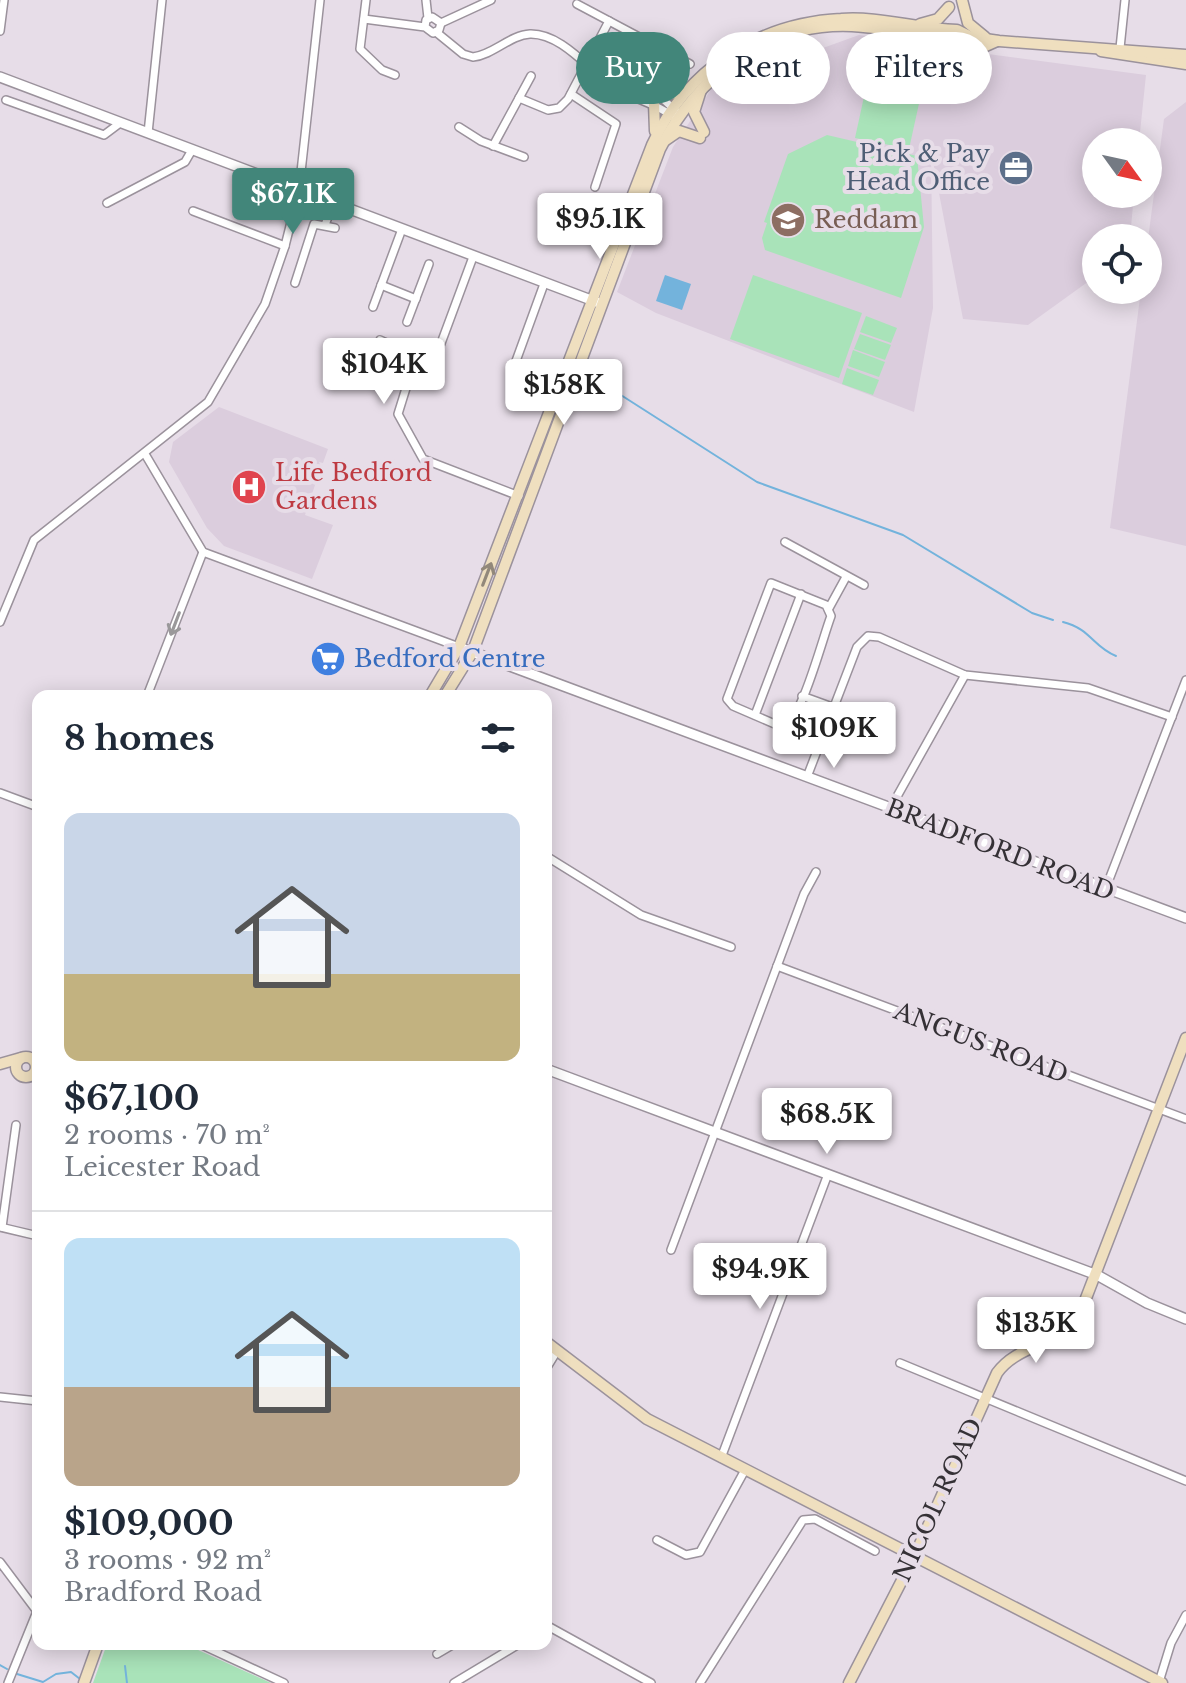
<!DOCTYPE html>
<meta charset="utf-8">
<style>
body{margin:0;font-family:"Libre Baskerville",serif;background:#f6f6f7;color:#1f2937;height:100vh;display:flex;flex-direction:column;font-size:30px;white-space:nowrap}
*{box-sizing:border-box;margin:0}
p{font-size:26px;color:#747a83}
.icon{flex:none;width:44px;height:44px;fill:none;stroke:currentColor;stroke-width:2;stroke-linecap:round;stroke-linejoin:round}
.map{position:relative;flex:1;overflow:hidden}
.side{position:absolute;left:32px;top:690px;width:520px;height:960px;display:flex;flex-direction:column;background:#fff;border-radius:16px;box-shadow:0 4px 20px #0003}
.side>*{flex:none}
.top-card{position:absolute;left:576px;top:32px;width:490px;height:72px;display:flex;gap:16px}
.needle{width:52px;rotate:123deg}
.buttons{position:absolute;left:1082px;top:128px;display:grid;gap:16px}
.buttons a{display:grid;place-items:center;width:80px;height:80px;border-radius:50%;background:#fff;box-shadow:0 4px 20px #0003;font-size:40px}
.price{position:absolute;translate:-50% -68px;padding:0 18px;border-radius:8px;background:#fff;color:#222;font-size:26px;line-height:52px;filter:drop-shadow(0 2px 4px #0008)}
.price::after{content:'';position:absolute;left:50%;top:48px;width:24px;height:18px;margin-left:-12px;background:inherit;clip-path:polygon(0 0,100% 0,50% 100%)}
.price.active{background:#42867a;color:#fff}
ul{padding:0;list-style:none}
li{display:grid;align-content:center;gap:16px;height:424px;padding:0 32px}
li+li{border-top:2px solid #e0e1e3}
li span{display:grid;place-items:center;height:248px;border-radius:16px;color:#555}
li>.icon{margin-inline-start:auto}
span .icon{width:144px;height:144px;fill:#fffc;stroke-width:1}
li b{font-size:34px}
h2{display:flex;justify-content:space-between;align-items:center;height:96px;padding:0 32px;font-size:34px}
.pill{padding:0 28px;border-radius:36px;background:#fff;box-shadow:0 4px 20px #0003;font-size:28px;line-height:72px}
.pill.active{background:#42867a;color:#fff}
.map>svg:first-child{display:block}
.built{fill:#dbcddd}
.green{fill:#a9e3b9}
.water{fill:#73b3dc}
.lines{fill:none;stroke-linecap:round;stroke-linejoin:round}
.stream{stroke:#73b3dc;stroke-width:2}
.minor-casing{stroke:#9b929c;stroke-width:10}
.tertiary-casing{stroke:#9b929c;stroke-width:12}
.secondary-casing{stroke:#9b929c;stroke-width:13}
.minor{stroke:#fff;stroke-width:7}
.tertiary{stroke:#fff;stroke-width:9}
.secondary{stroke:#efdfbf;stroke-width:10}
.oneway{stroke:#92887a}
.oneway2{stroke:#9a989a}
.labels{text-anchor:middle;stroke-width:8;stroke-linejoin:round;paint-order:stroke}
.service-label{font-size:24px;fill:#4e5e75;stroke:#e7dde8;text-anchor:end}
.education-label{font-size:24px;fill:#785e54;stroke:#e7dde8;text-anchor:start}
.health-label{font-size:24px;fill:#be3a42;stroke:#e7dde8;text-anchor:start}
.shop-label{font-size:24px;fill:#366cbe;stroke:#e7dde8;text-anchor:start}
.street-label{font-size:24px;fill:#353136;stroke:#e7dde8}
</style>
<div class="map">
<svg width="1186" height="1683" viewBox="0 0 1186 1683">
<rect width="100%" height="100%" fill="#e7dde8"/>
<g class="built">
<path d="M859,35L930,45L931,97L935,47L1146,75L1139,142H1096V194H1134L1130,238H1096V276L1028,325L963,319L931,151L933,308L914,412L656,313L617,292L673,147L712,88Z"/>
<path d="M1186,102V546L1110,528L1141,290H1148V239L1164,119Z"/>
<path d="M219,407L328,449L323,463L319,462L321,467L305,515L333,525L312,579L224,546L207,528L169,462L173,442Z"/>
</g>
<g class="green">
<path d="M875,46L929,58L909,149L855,138Z"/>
<path d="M827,135L917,156L924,227L901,298L765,250L762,238L767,223L764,222L788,154Z"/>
<path d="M753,275L862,313L839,378L730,339Z"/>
<path d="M866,316L897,328L891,343L860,332Z"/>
<path d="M860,334L891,345L885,360L854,349Z"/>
<path d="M853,350L885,362L879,377L848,366Z"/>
<path d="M847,368L879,380L873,395L842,384Z"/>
<path d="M107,1644H185L271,1683H93Z"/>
</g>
<path class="water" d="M665,275L691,284L682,310L656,301Z"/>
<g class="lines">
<g class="stream">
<path d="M588,374L757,482L903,535L1032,613L1053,620"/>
<path d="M1063,622C1091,629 1093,647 1116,656"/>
<path d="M0,1665L7,1669"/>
<path d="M125,1666L127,1683"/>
<path d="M17,1674L43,1682L56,1674L71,1672L80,1679"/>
</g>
<g class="minor-casing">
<g id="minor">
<path d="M366,0L360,49L382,70L395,75"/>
<path d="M426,0L428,18"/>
<path d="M577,4L690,64"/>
<path d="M364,19L425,27L433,33L439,30L441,23L432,17L426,20L425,27"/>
<path d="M441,23L491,0"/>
<path d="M0,31L4,0"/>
<path d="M436,32L463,54L473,57C493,55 510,35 530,34C563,33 592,74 617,89C636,100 655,103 672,116"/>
<path d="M1120,48L1125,0"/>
<path d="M588,57L630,69L677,112"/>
<path d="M571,94L616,124L595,187"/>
<path d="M519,98L548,110L559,108L568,99L609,21"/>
<path d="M6,100L104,135L120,123"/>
<path d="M459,127L481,141L524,157"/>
<path d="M148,133L162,0"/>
<path d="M493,146L531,76"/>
<path d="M107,203L185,162L192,150"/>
<path d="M193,211L285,246"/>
<path d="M325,225L333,203"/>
<path d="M295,283L314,224L335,228"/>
<path d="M381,285L416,299"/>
<path d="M373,307L402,229"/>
<path d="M407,322L429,264"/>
<path d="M380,340L416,356L398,414L423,459L519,496"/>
<path d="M440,346L473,257"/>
<path d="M512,372L544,284"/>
<path d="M145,454L203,552L459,647"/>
<path d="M785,542L864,585"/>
<path d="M771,583L826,605L831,616C822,640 803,715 784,728L733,706L727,699Z"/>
<path d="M829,608L846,577"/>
<path d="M0,622L34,540L208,402L265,304L285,246L299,190L320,0"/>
<path d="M147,696L203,552"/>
<path d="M802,696L835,708"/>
<path d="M755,715L801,594"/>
<path d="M807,777L857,647L868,636L879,637L965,675L1088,688L1172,717"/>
<path d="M0,793L38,807"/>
<path d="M890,809L965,675"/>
<path d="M546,856L641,915L731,947"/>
<path d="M1105,890L1186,680"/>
<path d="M777,966L1186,1119"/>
<path d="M0,1227L38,1236"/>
<path d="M2,1227L16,1125"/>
<path d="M671,1250L804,894L816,872"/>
<path d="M900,1363L1186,1481"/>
<path d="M546,1369L557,1351"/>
<path d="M0,1397L38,1401"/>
<path d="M721,1458L828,1174"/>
<path d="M657,1540L686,1555L700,1552L745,1470"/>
<path d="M0,1562L36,1610"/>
<path d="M546,1625L651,1683"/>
<path d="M200,1644L284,1683"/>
<path d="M437,1654L454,1644"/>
<path d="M1159,1682L1171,1643L1186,1615"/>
<path d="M8,1683L38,1609"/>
<path d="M454,1683L519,1644"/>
<path d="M700,1683L803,1520L815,1519L875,1551"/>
</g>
</g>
<g class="tertiary-casing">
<g id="tertiary">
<path d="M0,77L599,303"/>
<path d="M459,647L1186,918"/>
<path d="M546,1069L1097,1275L1147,1303L1186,1319"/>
</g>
</g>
<g class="secondary-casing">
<g id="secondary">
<path d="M962,0L968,23L985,37"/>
<path d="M920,24L938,19L949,7"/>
<path d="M1101,51L1186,64"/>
<path d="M955,68L970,53L997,41"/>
<path d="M701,90L694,112L704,132"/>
<path d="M659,97L683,91"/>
<path d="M654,103L655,131"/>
<path d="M666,140L679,131L700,138"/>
<path d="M430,696L459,647L652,145C686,70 758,23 841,19C879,16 918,29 957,30L971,37L999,41L1186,55"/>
<path d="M445,696L473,651L660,149C696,77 768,22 852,26C886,28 922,35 956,40L971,37"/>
<circle cx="26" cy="1067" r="10"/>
<path d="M0,1064L21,1058"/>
<path d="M546,1342L647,1419L1162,1683"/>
<path d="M84,1683L98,1644"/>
<path d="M849,1683L915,1555L997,1373C1017,1345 1057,1345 1078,1319L1186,1038"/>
</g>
</g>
<use href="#minor" class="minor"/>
<use href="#tertiary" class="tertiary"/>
<use href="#secondary" class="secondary"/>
</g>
<defs><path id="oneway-shaft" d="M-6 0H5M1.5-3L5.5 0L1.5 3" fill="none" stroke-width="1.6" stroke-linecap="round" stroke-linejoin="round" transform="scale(2)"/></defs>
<use class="oneway" href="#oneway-shaft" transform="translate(487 574) rotate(-69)"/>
<use class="oneway2" href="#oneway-shaft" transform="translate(175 624) rotate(111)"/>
<defs>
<g id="office-disc" transform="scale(1.8)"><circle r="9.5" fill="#5c6f8a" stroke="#e7dde8"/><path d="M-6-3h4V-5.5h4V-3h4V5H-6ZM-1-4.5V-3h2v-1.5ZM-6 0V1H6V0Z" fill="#fff"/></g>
<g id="school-disc" transform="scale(1.8)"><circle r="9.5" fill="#8d6e63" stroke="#e7dde8"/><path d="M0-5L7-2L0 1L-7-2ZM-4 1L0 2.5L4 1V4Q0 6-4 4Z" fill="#fff"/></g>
<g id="hospital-disc" transform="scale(1.8)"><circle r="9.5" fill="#e0444e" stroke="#e7dde8"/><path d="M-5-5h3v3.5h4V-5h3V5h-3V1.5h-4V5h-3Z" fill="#fff"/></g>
<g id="supermarket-disc" transform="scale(1.8)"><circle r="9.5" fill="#3f7fe0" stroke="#e7dde8"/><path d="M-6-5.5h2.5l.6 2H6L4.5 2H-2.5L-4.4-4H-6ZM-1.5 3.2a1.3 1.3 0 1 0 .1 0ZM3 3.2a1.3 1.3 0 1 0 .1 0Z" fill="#fff"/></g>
</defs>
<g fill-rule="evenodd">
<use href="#office-disc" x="1016" y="168"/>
<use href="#school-disc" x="788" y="220"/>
<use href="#hospital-disc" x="249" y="487"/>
<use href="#supermarket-disc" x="328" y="659"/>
</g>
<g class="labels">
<g class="service-label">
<text x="990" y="162">Pick &amp; Pay<tspan x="990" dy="28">Head Office</tspan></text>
</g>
<g class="education-label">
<text x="814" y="228">Reddam</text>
</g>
<g class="health-label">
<text x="275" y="481">Life Bedford<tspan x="275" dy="28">Gardens</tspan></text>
</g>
<g class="shop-label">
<text x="354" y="667">Bedford Centre</text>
</g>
<g class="street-label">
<text transform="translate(1000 850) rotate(21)" y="8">BRADFORD ROAD</text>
<text transform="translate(981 1043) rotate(21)" y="8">ANGUS ROAD</text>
<text transform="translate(938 1500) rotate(-65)" y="8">NICOL ROAD</text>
</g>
</g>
</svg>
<div class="buttons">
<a><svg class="needle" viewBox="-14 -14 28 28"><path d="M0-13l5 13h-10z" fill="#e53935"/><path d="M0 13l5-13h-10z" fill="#747a83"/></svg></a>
<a><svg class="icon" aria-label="locate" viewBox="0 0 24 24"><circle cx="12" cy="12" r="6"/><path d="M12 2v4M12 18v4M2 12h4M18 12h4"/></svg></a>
</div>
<b class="price active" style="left:293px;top:236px">$67.1K</b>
<b class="price" style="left:600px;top:261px">$95.1K</b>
<b class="price" style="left:384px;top:406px">$104K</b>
<b class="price" style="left:564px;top:427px">$158K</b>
<b class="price" style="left:834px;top:770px">$109K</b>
<b class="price" style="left:827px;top:1156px">$68.5K</b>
<b class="price" style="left:760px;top:1311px">$94.9K</b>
<b class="price" style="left:1036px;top:1365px">$135K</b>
<div class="top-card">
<a class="pill active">Buy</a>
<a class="pill">Rent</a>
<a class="pill">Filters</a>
</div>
<section class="side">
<h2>8 homes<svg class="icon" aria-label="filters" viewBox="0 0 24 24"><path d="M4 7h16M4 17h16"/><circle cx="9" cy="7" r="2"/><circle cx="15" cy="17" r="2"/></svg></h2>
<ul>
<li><span style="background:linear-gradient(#c9d6e8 65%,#c2b280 0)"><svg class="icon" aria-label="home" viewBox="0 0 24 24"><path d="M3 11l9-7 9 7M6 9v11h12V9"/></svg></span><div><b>$67,100</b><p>2 rooms · 70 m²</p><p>Leicester Road</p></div></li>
<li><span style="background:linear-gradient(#bfe0f5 60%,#b9a48a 0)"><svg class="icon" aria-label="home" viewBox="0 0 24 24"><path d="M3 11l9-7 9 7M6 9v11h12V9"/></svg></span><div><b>$109,000</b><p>3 rooms · 92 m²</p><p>Bradford Road</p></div></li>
</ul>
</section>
</div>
